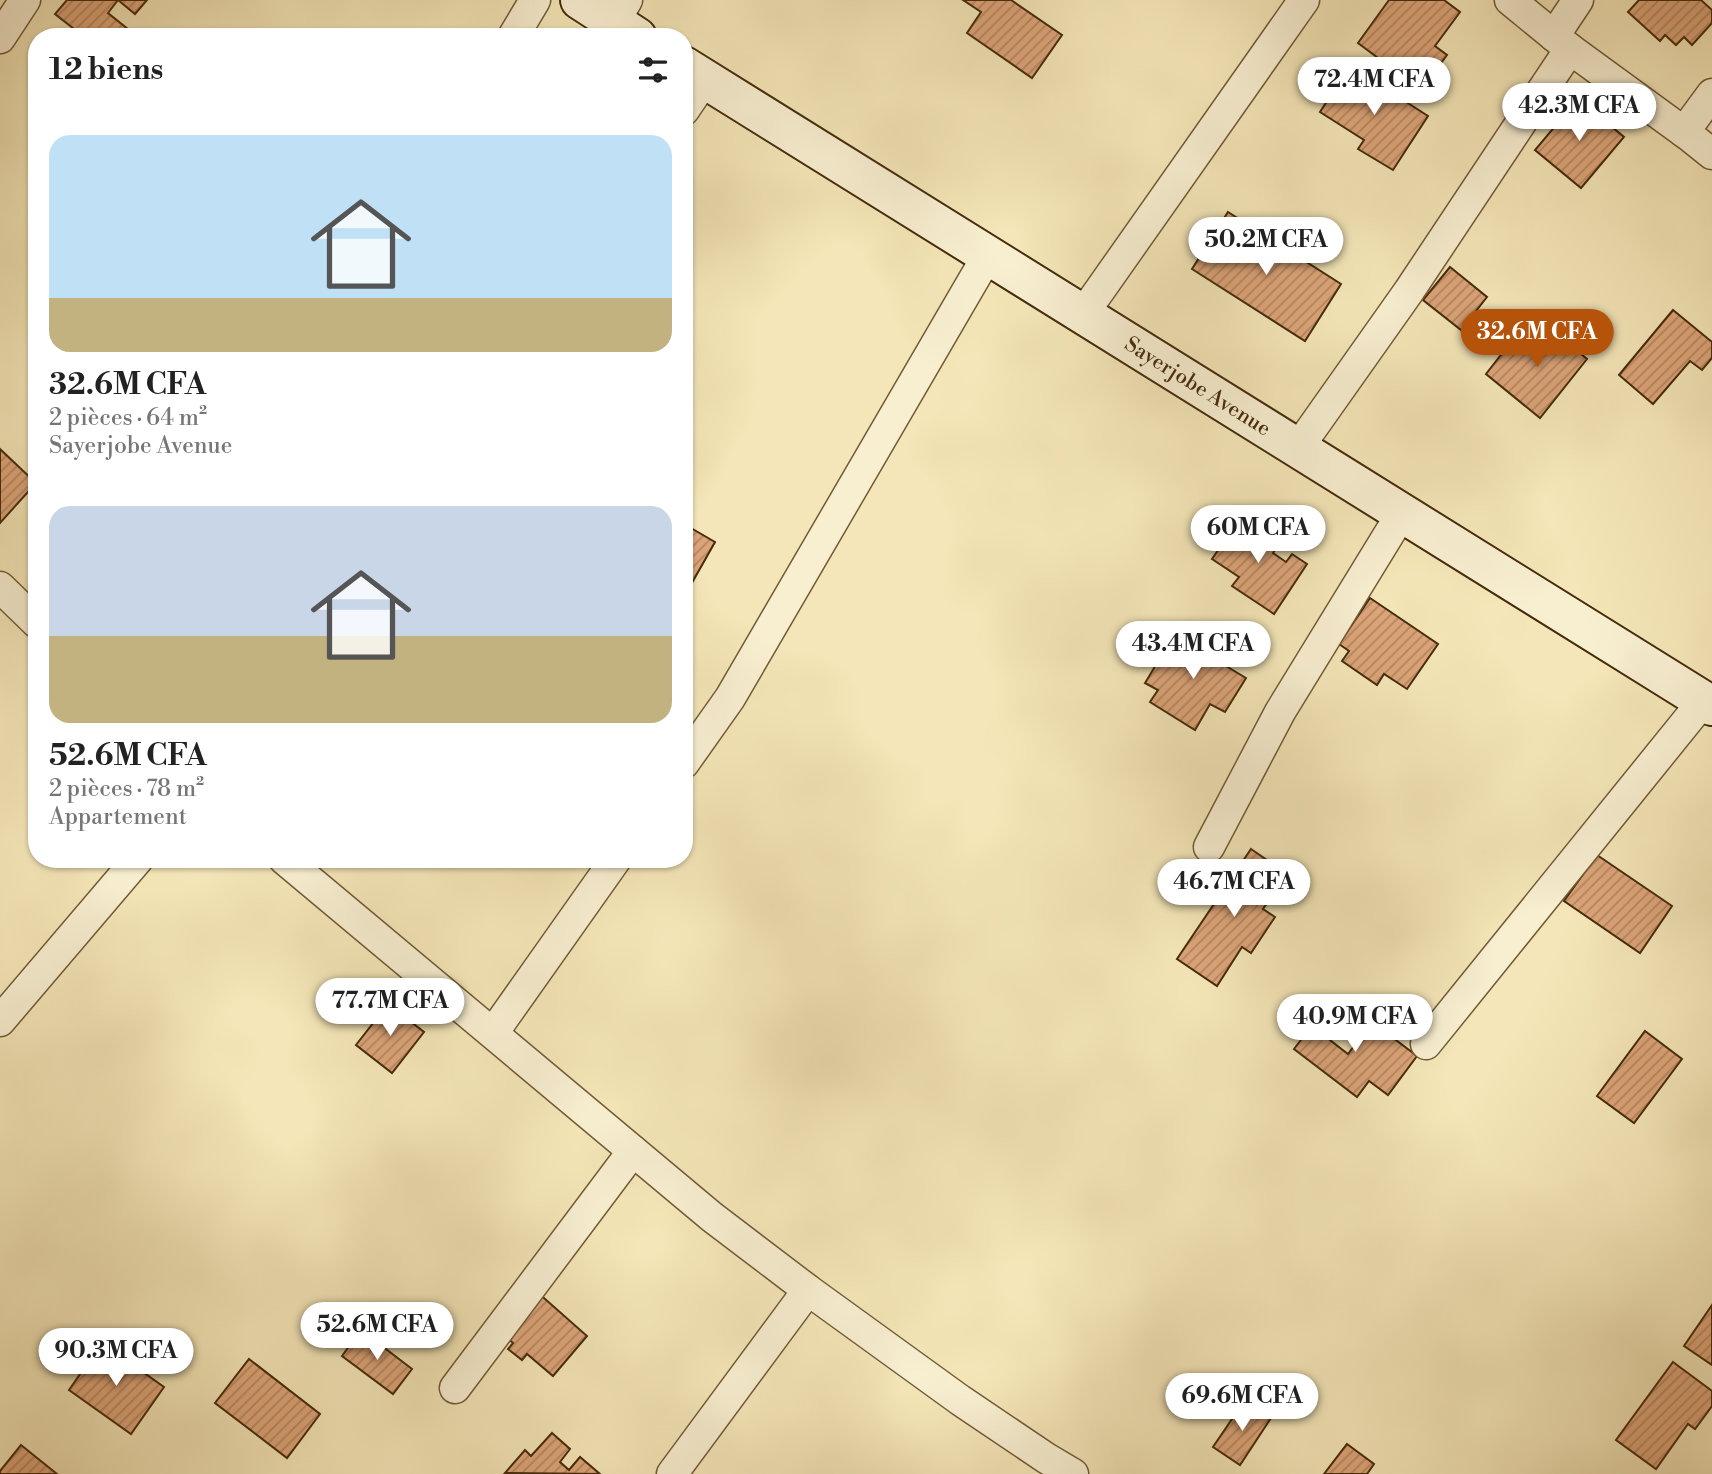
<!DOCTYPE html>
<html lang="fr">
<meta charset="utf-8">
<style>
body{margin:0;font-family:"Libre Bodoni",serif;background:#f6f6f6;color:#222;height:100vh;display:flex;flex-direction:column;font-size:26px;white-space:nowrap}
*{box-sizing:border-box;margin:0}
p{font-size:23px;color:#767676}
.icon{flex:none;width:38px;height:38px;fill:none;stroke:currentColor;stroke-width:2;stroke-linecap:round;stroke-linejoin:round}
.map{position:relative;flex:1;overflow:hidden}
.details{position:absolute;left:28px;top:28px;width:665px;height:840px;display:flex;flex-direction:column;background:#fff;border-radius:28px;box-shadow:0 2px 5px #0004}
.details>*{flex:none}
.price{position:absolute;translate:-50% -60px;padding:0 16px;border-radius:24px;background:#fff;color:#222;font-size:23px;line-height:46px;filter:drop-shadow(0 2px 4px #0008)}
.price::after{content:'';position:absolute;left:50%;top:42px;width:21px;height:16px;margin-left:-10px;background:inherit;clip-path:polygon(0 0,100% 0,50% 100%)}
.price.selected{background:#b45309;color:#fff}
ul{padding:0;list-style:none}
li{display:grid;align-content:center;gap:14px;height:371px;padding:0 21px}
li span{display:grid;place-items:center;height:217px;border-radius:21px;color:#555}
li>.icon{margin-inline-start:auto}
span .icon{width:126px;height:126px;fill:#fffc;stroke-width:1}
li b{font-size:30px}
h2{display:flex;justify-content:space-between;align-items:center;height:84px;padding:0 21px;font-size:30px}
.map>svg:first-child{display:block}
.building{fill:url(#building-hatch);stroke:#462b0b;stroke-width:2}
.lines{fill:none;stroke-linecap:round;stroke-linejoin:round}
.street-casing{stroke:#725a36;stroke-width:33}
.secondary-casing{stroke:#462b0b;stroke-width:42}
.street{stroke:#f8efd1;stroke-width:30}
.secondary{stroke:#f8efd1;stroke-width:38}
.labels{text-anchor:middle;stroke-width:6;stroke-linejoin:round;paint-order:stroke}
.street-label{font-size:21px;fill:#462b0b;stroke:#f8efd1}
</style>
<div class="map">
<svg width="1712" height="1474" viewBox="0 0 1712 1474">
<defs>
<pattern id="building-hatch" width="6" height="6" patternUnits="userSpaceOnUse" patternTransform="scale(1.75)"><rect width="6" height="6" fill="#dca478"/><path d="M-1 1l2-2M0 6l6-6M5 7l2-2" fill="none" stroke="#b48661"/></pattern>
</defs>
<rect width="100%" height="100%" fill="#f4e6b8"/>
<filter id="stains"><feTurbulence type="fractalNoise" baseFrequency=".00286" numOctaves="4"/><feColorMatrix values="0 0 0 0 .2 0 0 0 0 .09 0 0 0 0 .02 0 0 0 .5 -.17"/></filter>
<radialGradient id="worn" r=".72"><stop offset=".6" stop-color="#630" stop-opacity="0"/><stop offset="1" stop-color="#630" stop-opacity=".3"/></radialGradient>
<g class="building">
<path d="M67,0H147L135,14L118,0L108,13L129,30L123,37H71L69,35L74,29L55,14Z"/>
<path d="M963,0H1011L1062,35L1032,78L967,33L981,12Z"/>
<path d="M1389,0H1444L1460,12L1435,46L1447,55L1421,90L1358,43Z"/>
<path d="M1639,0H1701L1712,10V23L1692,45L1684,37L1676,45L1665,35L1660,41L1628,12Z"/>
<path d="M1350,66L1428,116L1393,170L1358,149L1364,140L1320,112Z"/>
<path d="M1578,99L1624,137L1581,188L1535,150Z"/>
<path d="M1228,212L1341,284L1305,341L1192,269Z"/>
<path d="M1450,267L1487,297L1461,330L1423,300Z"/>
<path d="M1673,310L1712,342V358L1702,370L1690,361L1653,404L1619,375Z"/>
<path d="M1542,322L1587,359L1540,418L1486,374L1518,333L1528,341Z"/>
<path d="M0,449L36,483L0,523Z"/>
<path d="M1242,516L1280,542L1273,553L1286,562L1292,554L1307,564L1274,614L1232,586L1239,577L1212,559Z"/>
<path d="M684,524L715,542L684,597Z"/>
<path d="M1370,598L1438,644L1407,689L1384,674L1377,685L1342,661L1349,651L1339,644Z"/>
<path d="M1191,633L1227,655L1221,663L1246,678L1225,712L1210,704L1195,730L1150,702L1158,690L1145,683L1171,640L1182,647Z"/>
<path d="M1251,849L1287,874L1263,909L1275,917L1251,953L1242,947L1217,986L1177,959Z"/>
<path d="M1597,855L1672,906L1640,953L1564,901Z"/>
<path d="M1331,1001L1350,1016L1330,1040L1348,1054L1372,1022L1417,1056L1388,1095L1369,1081L1357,1097L1294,1049Z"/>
<path d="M388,1004L424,1032L392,1073L356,1045Z"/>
<path d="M1645,1031L1682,1059L1634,1123L1597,1096Z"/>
<path d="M536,1291L587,1336L553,1376L527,1354L522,1360L508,1349L513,1343L501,1332Z"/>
<path d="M1712,1305V1365L1684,1346Z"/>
<path d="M361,1330L412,1369L393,1394L342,1356Z"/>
<path d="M102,1343L164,1387L131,1434L69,1390Z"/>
<path d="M249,1359L320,1414L287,1458L215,1403Z"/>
<path d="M1673,1362L1712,1391V1406L1695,1429L1688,1424L1656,1469L1616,1440Z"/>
<path d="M1245,1400L1271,1418L1240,1465L1213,1447Z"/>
<path d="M552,1433L570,1449L560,1462L569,1470L580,1457L600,1474L505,1473L525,1450L531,1456Z"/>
<path d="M1347,1444L1374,1464L1367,1474H1324Z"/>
<path d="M21,1445L57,1474H0V1471Z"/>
</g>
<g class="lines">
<g class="street-casing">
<g id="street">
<path d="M1510,0L1570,49L1692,138L1712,154"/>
<path d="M614,22L627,0"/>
<path d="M1554,36L1578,0"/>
<path d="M513,37L535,0"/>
<path d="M0,38L25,0"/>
<path d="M684,110L705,79"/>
<path d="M1684,132L1712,94"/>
<path d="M1083,314L1304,0"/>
<path d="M1298,448L1409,291L1570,49"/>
<path d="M0,587L37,623"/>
<path d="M684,763L730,698L988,255"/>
<path d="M1209,847L1280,712L1402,513"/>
<path d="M284,859L712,1217L808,1290L960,1400L1046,1458L1073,1474"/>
<path d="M0,1021L138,859"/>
<path d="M493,1033L616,859"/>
<path d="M1426,1044L1704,700"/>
<path d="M455,1388L633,1151"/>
<path d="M672,1474L808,1290"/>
</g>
</g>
<g class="secondary-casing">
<g id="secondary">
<path d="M580,0L637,37"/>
<path d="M684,66L1712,706"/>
</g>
</g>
<use href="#street" class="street"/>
<use href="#secondary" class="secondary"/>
</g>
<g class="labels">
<g class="street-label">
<text transform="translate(1198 386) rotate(32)" y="7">Sayerjobe Avenue</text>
</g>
</g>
<rect width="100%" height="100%" filter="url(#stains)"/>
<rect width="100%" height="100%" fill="url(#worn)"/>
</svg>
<b class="price" style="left:1374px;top:117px">72.4M CFA</b>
<b class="price" style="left:1579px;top:143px">42.3M CFA</b>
<b class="price" style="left:1266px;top:277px">50.2M CFA</b>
<b class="price selected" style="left:1537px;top:369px">32.6M CFA</b>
<b class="price" style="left:1258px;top:565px">60M CFA</b>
<b class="price" style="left:1193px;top:681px">43.4M CFA</b>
<b class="price" style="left:1234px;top:919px">46.7M CFA</b>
<b class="price" style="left:390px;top:1038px">77.7M CFA</b>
<b class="price" style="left:1355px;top:1054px">40.9M CFA</b>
<b class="price" style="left:377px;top:1362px">52.6M CFA</b>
<b class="price" style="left:116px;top:1388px">90.3M CFA</b>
<b class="price" style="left:1242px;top:1433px">69.6M CFA</b>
<section class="details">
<h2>12 biens<svg class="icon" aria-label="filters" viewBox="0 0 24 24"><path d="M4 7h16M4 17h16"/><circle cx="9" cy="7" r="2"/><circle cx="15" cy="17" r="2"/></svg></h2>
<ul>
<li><span style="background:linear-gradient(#bfe0f5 75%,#c2b280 0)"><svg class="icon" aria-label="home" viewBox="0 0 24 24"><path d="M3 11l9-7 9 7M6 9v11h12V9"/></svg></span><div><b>32.6M CFA</b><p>2 pièces · 64 m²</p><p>Sayerjobe Avenue</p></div></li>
<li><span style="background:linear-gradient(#c9d6e8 60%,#c2b280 0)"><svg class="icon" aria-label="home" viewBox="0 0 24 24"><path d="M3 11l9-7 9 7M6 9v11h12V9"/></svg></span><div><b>52.6M CFA</b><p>2 pièces · 78 m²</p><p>Appartement</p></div></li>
</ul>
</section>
</div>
